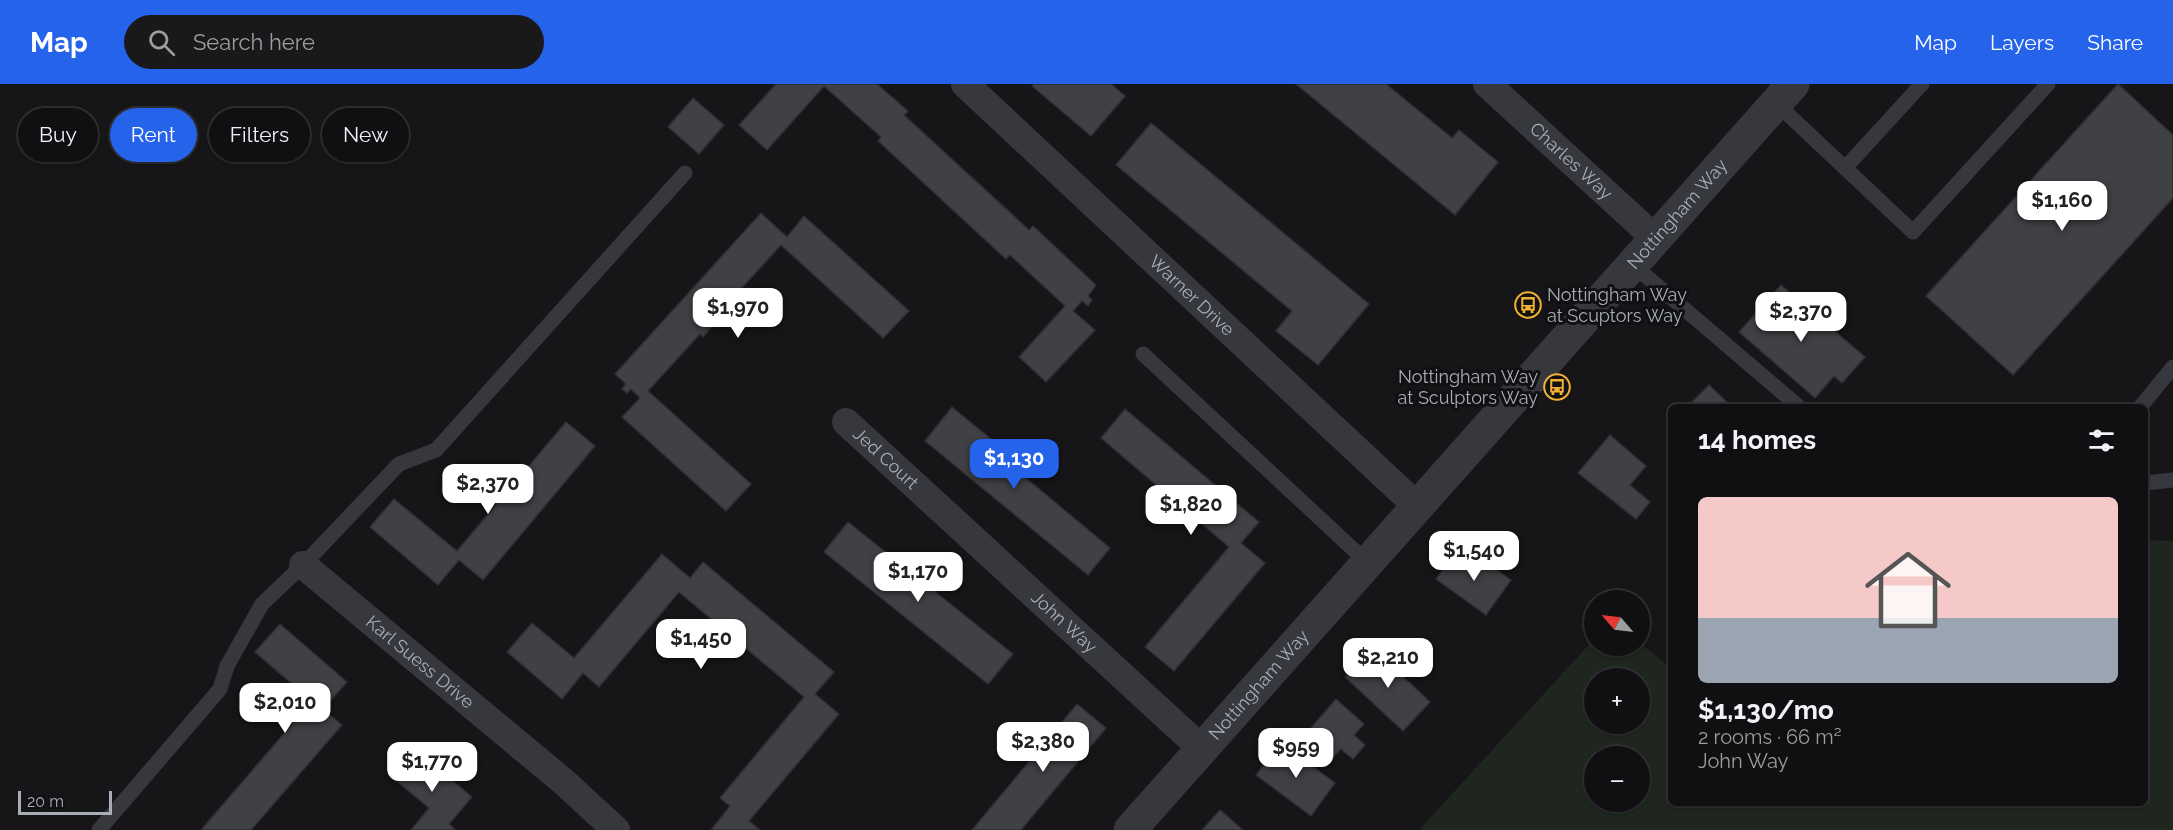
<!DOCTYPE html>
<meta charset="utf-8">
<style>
body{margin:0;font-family:Raleway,sans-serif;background:#19191b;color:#f1f3f6;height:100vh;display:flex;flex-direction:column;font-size:22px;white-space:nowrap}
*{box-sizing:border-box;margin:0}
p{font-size:20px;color:#9c9d9f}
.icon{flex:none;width:33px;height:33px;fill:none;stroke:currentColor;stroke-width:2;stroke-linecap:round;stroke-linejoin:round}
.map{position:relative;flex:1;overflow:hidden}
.side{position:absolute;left:1668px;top:320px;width:480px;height:402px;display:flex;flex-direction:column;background:#101012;border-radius:9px;box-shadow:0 2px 4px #0004,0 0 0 2px #303032}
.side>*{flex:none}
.top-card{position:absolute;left:18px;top:24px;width:570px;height:54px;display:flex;gap:12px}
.needle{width:39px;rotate:298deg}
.controls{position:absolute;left:1584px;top:506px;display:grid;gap:12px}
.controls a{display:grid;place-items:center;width:66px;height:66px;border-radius:50%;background:#101012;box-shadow:0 2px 4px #0004,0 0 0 2px #303032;font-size:30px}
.scale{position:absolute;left:18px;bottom:15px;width:94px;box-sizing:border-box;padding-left:6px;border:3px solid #a8adb8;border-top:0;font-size:16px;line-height:21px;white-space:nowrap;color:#a8adb8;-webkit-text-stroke:4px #111113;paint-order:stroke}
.price{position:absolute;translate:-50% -51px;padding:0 14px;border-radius:12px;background:#fff;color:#222;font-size:20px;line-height:39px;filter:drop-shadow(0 2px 3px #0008)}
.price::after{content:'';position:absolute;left:50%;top:36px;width:18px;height:14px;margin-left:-9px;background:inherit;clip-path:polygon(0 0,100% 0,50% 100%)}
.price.selected{background:#2563eb;color:#fff}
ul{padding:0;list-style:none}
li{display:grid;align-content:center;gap:12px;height:318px;padding:0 30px}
li span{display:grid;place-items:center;height:186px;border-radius:9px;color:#555}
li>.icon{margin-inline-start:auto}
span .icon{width:108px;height:108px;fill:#fffc;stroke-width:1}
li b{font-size:26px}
h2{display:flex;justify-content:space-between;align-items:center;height:72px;padding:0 30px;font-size:26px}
.pill{padding:0 21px;border-radius:27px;background:#101012;box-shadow:0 2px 4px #0004,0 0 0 2px #303032;font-size:21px;line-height:54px}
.pill.selected{background:#2563eb;color:#fff}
header{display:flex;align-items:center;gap:36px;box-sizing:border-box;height:84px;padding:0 30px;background:#2563eb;color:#fff}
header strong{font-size:28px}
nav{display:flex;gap:33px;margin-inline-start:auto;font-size:21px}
.search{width:420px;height:54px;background:#19191b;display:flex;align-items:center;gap:15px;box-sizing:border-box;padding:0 21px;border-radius:33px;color:#9c9d9f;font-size:22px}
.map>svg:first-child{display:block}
.green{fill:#1e261f;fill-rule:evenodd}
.building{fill:#404145;stroke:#303034;stroke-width:1.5}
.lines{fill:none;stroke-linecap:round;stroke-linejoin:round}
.service{stroke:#37383d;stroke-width:15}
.minor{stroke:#37383d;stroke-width:28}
.tertiary{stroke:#37383d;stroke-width:33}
.labels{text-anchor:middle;stroke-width:6;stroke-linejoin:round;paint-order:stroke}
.street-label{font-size:18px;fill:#a8adb8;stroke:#111113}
.poi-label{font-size:18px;fill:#a8adb8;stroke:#111113;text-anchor:start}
</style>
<header>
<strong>Map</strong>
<div class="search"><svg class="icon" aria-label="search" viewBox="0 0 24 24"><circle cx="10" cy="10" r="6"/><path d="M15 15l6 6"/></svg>Search here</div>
<nav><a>Map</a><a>Layers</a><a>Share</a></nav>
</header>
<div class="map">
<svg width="2173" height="746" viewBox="0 0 2173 746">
<rect width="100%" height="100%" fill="#161618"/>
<path class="green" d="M2145,456L2173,457V746H1419L1594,555V561H1640V559L1671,584V718H2145ZM1594,594H1640V639H1594ZM1594,672H1640V717H1594Z"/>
<g class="building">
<path d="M776,0H877L908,27L904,31L1029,146L1033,142L1096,201L1088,212L1092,216L1088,222L1082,217L1073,227L1095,246L1046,298L1019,273L1065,222L1010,171L1006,175L878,57L881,53L824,2L767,66L739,41Z"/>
<path d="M1034,0H1111L1125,12L1091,52L1032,2Z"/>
<path d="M1296,0H1386L1452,54L1459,46L1498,78L1455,131Z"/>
<path d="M2118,0L2173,51V114L2013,291L1926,212Z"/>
<path d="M693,14L724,41L699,70L668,43Z"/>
<path d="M1151,39L1369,220L1318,281L1276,247L1292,227L1116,81Z"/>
<path d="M761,129L787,153L804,132L909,227L883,254L781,161L728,219L730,222L703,253L700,250L648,307L751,400L726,427L622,333L640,314L631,305L627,309L622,305L626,300L615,290Z"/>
<path d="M1781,201L1865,273L1842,299L1834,292L1815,314L1739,248Z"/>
<path d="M1709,301L1731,322H1688Z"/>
<path d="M952,323L1008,369L1003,375L1110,464L1088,491L925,357Z"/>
<path d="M1125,325L1259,438L1241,459L1265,479L1174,587L1145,563L1229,463L1101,354Z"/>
<path d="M566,338L595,362L483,496L459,476L438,501L370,443L394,415L457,467Z"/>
<path d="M1610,351L1646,382L1630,401L1650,418L1636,435L1578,389Z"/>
<path d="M848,438L1013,570L988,600L824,468Z"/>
<path d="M1455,469L1475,483L1481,475L1511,496L1486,531L1436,495Z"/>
<path d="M662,470L690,494L703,478L834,588L815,610L839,630L749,737L760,746H711L730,722L720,714L804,613L679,508L599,603L583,589L562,615L507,568L532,539L574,574Z"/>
<path d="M280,540L347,598L323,625L342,641L251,746H201L312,617L255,568Z"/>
<path d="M1373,564L1430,618L1403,647L1345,593Z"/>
<path d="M1336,615L1364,640L1354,651L1365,661L1353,675L1341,665L1331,675L1304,652Z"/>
<path d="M1077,620L1106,644L1021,746H972Z"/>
<path d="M1280,658L1335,699L1311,732L1256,691Z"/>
<path d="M416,666L472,713L449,740L456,746H411L429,724L393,694Z"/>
<path d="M1220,726L1243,746H1202Z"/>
</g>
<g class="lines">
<g class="service">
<path d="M1776,19L1913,148L2048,0"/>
<path d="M1845,84L1922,0"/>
<path d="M1633,181L1798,322"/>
<path d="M1143,270L1368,479"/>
<path d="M2141,322L2173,283"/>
<path d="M2145,399L2173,396"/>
<path d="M99,746L220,605L227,582L262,520L303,481L399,380L436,366L685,89"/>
</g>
<g class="minor">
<path id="s1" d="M965,0L1418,423"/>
<path id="s2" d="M1487,0L1656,155"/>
<path id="s3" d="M846,338L1202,665"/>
<path id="s4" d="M303,481L564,698L616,746"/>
</g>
<path class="tertiary" id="s5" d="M1130,746L1793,0"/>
</g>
<defs>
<g id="bus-ring" transform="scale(1.35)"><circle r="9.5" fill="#111113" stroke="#f2b134" stroke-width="1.5"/><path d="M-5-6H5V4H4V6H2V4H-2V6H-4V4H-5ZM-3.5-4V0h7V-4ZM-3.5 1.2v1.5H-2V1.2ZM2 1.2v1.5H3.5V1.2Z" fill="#f2b134"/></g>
</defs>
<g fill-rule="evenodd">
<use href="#bus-ring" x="1528" y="221"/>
<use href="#bus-ring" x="1557" y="303"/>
</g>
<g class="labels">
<g class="street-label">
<text dy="6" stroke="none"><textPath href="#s2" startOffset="114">Charles Way</textPath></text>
<text dy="6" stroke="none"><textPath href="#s5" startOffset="824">Nottingham Way</textPath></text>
<text dy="6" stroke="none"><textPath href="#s1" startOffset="310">Warner Drive</textPath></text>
<text dy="6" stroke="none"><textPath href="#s3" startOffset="54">Jed Court</textPath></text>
<text dy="6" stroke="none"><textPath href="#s3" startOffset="296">John Way</textPath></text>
<text dy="6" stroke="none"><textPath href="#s4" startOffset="152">Karl Suess Drive</textPath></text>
<text dy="6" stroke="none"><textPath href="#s5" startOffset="194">Nottingham Way</textPath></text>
</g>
<g class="poi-label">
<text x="1547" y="217">Nottingham Way<tspan x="1547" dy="21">at Scuptors Way</tspan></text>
<text x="1538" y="299" text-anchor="end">Nottingham Way<tspan x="1538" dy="21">at Sculptors Way</tspan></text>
</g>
</g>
</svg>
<div class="controls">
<a><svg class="needle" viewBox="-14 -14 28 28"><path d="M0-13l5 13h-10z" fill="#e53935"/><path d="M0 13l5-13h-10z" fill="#9c9d9f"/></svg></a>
<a>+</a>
<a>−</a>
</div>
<div class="scale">20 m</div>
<b class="price" style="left:2062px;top:148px">$1,160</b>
<b class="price" style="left:738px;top:255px">$1,970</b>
<b class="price" style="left:1801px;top:259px">$2,370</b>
<b class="price selected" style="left:1014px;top:406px">$1,130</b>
<b class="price" style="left:488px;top:431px">$2,370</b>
<b class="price" style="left:1191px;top:452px">$1,820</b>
<b class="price" style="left:1474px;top:498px">$1,540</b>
<b class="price" style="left:918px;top:519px">$1,170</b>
<b class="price" style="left:701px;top:586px">$1,450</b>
<b class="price" style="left:1388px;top:605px">$2,210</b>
<b class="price" style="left:285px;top:650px">$2,010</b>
<b class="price" style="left:1043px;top:689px">$2,380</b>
<b class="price" style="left:1296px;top:695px">$959</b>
<b class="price" style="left:432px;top:709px">$1,770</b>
<div class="top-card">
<a class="pill">Buy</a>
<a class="pill selected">Rent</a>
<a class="pill">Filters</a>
<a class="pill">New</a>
</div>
<section class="side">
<h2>14 homes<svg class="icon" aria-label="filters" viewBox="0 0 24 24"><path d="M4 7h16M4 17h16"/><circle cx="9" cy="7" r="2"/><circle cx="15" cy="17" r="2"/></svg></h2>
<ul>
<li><span style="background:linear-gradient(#f6c9c9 65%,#9aa5b1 0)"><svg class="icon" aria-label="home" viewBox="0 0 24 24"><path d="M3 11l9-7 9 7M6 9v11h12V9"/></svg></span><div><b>$1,130/mo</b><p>2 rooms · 66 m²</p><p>John Way</p></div></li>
</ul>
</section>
</div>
